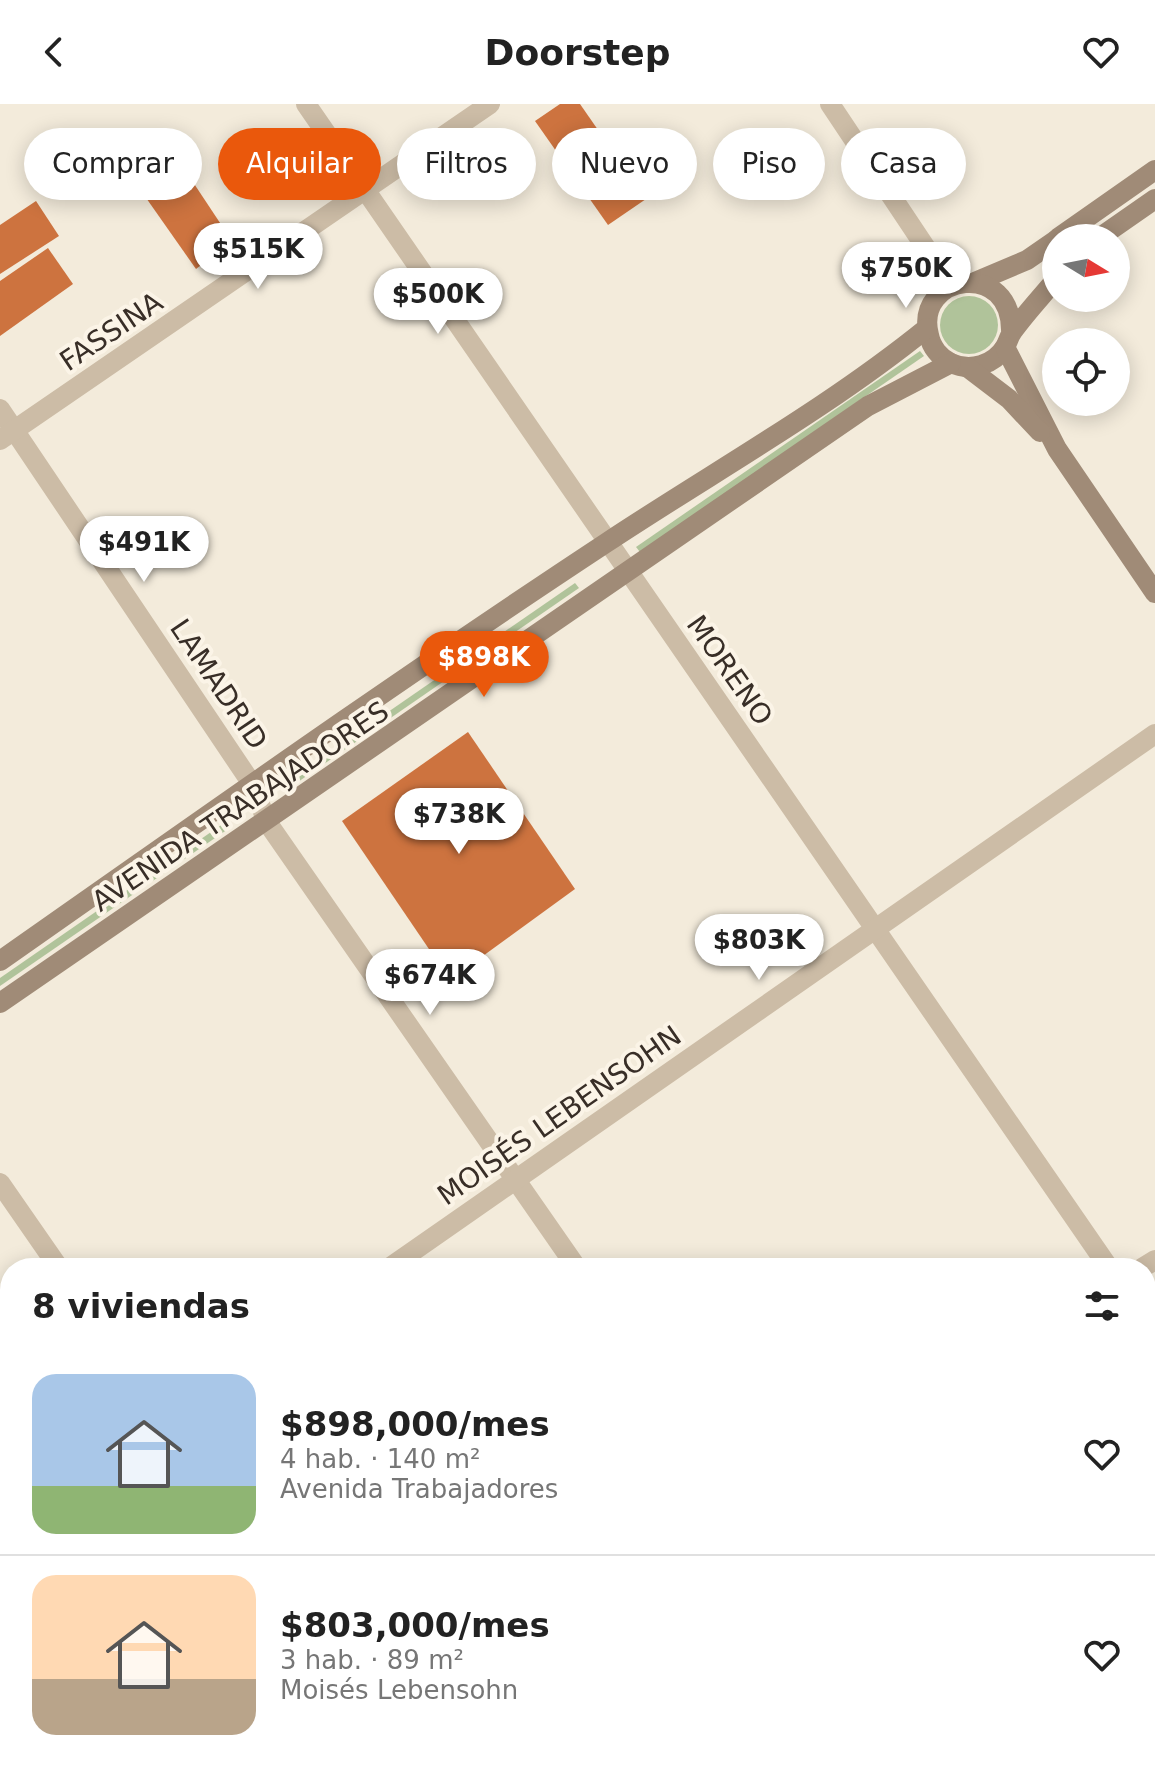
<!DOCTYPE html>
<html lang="es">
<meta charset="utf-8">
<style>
body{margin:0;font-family:"DejaVu Sans",sans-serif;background:#f2f2f2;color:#222;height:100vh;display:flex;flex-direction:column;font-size:30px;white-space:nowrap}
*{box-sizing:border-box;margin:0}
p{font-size:26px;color:#767676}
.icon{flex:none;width:44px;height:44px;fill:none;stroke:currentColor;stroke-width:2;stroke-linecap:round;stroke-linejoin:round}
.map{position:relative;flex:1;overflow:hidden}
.sheet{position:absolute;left:0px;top:1154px;width:1156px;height:512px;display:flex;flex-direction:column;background:#fff;border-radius:32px 32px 0 0;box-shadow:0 4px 20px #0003}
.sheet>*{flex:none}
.banner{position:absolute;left:24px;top:24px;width:1108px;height:72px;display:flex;gap:16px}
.needle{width:52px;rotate:100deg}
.buttons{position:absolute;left:1042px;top:120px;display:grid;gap:16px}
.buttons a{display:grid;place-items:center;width:88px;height:88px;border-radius:50%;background:#fff;box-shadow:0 4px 20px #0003;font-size:40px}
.price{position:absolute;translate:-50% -68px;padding:0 18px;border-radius:28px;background:#fff;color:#222;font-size:26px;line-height:52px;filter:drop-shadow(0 2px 4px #0008)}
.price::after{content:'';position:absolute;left:50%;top:48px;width:24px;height:18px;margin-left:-12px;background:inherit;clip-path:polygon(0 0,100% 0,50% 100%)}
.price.active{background:#ea580c;color:#fff}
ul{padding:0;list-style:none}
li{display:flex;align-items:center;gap:24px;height:200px;padding:0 32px}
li+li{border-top:2px solid #e0e0e0}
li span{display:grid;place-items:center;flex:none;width:224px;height:160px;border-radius:24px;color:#555}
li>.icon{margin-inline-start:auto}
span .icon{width:96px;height:96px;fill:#fffc;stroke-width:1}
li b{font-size:34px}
h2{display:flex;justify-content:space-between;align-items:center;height:96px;padding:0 32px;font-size:34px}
.tag{padding:0 28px;border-radius:36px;background:#fff;box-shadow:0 4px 20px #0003;font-size:28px;line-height:72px}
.tag.active{background:#ea580c;color:#fff}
header{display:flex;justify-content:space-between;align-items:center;height:104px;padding:0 32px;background:#fff;font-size:36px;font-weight:600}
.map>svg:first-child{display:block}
.green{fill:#b0c39a}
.building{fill:#cd733f}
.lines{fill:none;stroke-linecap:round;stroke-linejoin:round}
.street{stroke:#ccbca6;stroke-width:20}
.secondary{stroke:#a08b77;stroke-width:20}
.labels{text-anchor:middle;stroke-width:8;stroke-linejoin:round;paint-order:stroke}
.street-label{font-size:28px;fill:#382e27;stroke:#fbf4e7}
</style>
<header><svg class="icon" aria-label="back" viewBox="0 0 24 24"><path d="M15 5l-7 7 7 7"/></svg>Doorstep<svg class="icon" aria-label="heart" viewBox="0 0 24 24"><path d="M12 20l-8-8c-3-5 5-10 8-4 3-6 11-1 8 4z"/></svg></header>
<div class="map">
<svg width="1155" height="1666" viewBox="0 0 1155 1666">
<rect width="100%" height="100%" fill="#f3ebdb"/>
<g class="green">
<circle cx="969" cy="221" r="29"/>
<path d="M920,247L924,252L640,448L636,443Z"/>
<path d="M575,479L579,484L295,680L291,675Z"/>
<path d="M227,717L231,723L0,882V874Z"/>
</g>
<g class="building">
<path d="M560,0H580L646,95L608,121L535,17Z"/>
<path d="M177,54L232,137L196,165L137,81Z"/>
<path d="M36,97L59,132L0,170V121Z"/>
<path d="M48,144L73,180L0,232V177Z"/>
<path d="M468,628L575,785L450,876L342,717Z"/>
<path d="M1155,1288V1666H961L954,1656H1146V1295Z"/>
</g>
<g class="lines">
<g class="street">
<path d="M306,0L1109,1164"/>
<path d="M830,0L932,153L944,186"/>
<path d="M0,305L252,680L267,718L577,1164"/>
<path d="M0,336L490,0"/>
<path d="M0,1079L59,1164"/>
<path d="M389,1164L1155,630"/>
<path d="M1142,1164L1155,1156"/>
<path d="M0,1434L10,1427"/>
<path d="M399,1656L406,1666"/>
<path d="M913,1656L920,1666"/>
<path d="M425,1666L440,1656"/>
</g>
<g class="secondary">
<path d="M1058,134L1155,66"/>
<path d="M1099,134L1155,95"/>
<path d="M975,178L1027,156L1056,136"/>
<path d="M1011,230C1014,154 913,170 929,231C931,243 940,254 951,259C970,268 994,261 1005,243C1008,238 1009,232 1013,227C1026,209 1042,192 1056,175"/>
<path d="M1005,243L1057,345L1155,489"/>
<path d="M967,263L1009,295L1040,328"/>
<path d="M0,857C201,716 401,574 606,439C713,368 827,305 927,224"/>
<path d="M0,899L868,302L951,259"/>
</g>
</g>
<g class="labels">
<g class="street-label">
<text transform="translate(111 227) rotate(-34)" y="10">FASSINA</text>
<text transform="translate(730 566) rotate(55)" y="10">MORENO</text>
<text transform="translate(219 580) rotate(56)" y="10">LAMADRID</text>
<text transform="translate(240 702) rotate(-34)" y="10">AVENIDA TRABAJADORES</text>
<text transform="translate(559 1011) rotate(-35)" y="10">MOISÉS LEBENSOHN</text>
</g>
</g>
</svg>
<div class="buttons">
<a><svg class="needle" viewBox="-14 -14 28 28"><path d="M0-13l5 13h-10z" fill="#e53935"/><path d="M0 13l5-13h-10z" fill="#767676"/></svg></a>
<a><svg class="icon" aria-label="locate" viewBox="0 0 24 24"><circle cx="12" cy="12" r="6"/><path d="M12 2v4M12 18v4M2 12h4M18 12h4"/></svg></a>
</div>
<b class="price" style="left:258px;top:187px">$515K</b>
<b class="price" style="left:906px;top:206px">$750K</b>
<b class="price" style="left:438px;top:232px">$500K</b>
<b class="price" style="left:144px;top:480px">$491K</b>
<b class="price active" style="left:484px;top:595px">$898K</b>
<b class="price" style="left:459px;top:752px">$738K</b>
<b class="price" style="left:759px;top:878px">$803K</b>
<b class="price" style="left:430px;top:913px">$674K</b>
<div class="banner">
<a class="tag">Comprar</a>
<a class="tag active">Alquilar</a>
<a class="tag">Filtros</a>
<a class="tag">Nuevo</a>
<a class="tag">Piso</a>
<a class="tag">Casa</a>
</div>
<section class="sheet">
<h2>8 viviendas<svg class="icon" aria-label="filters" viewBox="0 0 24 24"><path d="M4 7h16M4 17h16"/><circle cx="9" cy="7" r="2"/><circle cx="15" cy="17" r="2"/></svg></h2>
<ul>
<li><span style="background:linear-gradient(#a9c7e8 70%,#8fb573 0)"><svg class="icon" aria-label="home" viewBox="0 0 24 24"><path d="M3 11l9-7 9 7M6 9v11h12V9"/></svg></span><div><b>$898,000/mes</b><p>4 hab. · 140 m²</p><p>Avenida Trabajadores</p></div><svg class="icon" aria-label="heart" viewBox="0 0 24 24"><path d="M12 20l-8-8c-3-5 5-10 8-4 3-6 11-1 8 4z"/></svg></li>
<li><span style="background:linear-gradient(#ffd9b3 65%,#b9a48a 0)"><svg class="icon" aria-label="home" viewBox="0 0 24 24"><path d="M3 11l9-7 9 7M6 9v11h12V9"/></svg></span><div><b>$803,000/mes</b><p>3 hab. · 89 m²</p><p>Moisés Lebensohn</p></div><svg class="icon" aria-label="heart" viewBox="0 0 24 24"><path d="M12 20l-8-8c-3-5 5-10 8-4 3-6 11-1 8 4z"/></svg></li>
</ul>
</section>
</div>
